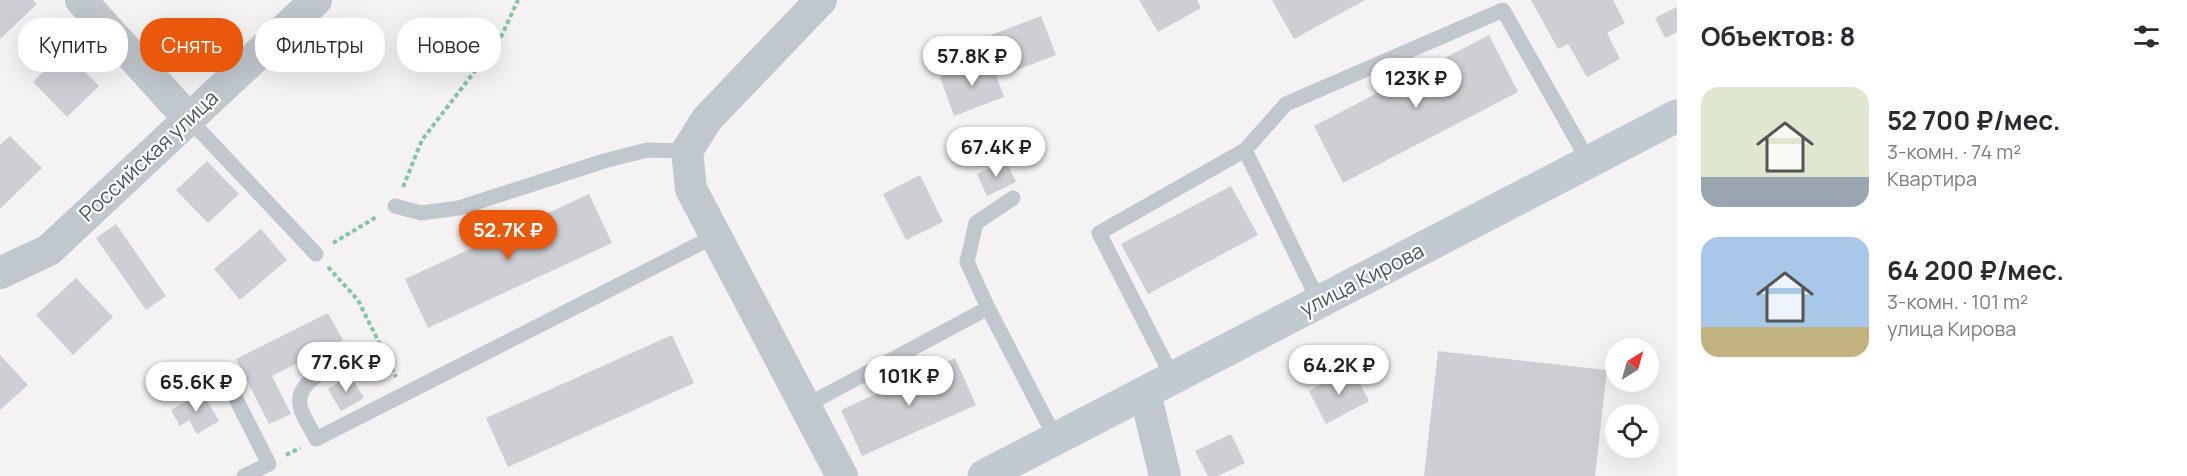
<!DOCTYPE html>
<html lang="ru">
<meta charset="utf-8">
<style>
body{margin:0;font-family:Manrope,sans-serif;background:#f2f2f3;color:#2b2b33;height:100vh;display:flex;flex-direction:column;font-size:22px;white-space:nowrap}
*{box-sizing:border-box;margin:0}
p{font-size:20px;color:#7c7c81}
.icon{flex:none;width:33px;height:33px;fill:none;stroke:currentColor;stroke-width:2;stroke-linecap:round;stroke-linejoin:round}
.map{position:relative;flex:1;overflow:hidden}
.side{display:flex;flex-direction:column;background:#fff;width:510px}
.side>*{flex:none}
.banner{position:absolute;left:18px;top:18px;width:570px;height:54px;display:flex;gap:12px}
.needle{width:39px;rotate:37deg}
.buttons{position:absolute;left:1605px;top:338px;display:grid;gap:12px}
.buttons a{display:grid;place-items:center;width:54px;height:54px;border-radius:50%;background:#fff;box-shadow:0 6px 24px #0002;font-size:30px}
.price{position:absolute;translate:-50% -51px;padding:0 14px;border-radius:21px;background:#fff;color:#222;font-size:20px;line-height:39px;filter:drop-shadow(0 2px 3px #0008)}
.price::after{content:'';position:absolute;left:50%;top:36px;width:18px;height:14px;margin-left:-9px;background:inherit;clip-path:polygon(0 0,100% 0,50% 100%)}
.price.on{background:#ea580c;color:#fff}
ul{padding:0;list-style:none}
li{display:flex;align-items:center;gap:18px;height:150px;padding:0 24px}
li span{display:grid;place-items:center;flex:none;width:168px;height:120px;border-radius:18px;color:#555}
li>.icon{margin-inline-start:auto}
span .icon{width:72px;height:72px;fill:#fffc;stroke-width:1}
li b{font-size:26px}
h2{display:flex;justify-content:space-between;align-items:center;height:72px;padding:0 24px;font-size:26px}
.chip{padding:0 21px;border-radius:24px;background:#fff;box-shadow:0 6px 24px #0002;font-size:21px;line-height:54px}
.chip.on{background:#ea580c;color:#fff}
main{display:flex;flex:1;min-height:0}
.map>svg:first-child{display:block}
.building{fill:#cdcfd4}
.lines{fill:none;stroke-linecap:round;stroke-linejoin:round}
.path{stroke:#83c6a0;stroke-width:4;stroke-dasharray:4.5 3;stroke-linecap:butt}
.lane{stroke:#c0c7cd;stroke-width:15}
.street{stroke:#c0c7cd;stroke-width:32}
.secondary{stroke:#c1cad1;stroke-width:33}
.labels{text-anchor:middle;stroke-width:4.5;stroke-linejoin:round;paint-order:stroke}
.street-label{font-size:21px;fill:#4c565e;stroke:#fff}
</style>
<main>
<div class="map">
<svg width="1677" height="476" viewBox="0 0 1677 476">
<rect width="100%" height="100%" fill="#f4f2f3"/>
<g class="building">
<path d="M0,0H33L37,4L0,39Z"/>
<path d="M1139,0H1197L1201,8L1158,32Z"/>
<path d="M1272,0H1365L1294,39Z"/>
<path d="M1531,0H1613L1625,23L1607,33L1620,59L1587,77L1568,44L1558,49Z"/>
<path d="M1677,7V32L1665,38L1655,18Z"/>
<path d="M1041,16L1056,55L1006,74L991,35Z"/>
<path d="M1489,35L1518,92L1343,183L1314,126Z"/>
<path d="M65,51L99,86L67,117L33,82Z"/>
<path d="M990,58L1004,97L954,116L940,77Z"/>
<path d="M10,136L42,168L0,209V145Z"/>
<path d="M207,161L239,194L208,223L176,190Z"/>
<path d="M1006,161L1016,182L987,196L977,174Z"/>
<path d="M920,175L943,222L906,240L883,194Z"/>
<path d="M1231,186L1258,235L1148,294L1121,244Z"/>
<path d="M589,194L612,243L428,328L405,279Z"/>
<path d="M116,224L166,296L146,310L96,238Z"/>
<path d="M261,229L287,260L240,300L214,269Z"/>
<path d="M76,278L113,317L73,355L36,315Z"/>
<path d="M328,313L343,340L272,376L291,414L269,424L236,359Z"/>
<path d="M672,335L694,383L508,467L486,418Z"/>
<path d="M1438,351L1607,370L1595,476H1424Z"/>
<path d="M0,355L28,385L0,410Z"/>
<path d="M955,358L976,405L862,456L841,410Z"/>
<path d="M1352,368L1369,401L1326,424L1309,391Z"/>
<path d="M350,375L364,398L341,411L328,389Z"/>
<path d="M202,392L219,421L197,434L189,420L180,426L171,410Z"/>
<path d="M1231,434L1245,463L1218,476H1208L1195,451Z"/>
</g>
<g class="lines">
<g class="path">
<path d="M403,187L422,140L501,37L518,0"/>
<path d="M333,243L378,216"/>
<path d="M328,267L358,300L396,377"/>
<path d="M286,455L300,448"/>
</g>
<g class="lane">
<path d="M189,119L316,254"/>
<path d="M395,206L421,213L459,208L604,161L647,150L687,151"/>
<path d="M1319,302L1245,150L1286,104L1503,10L1589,162"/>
<path d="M988,308L1056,439"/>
<path d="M348,358C330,369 292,382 301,409C304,419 312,430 316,439L715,236"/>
<path d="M1173,378L1099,233L1245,150"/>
<path d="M231,389L269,464L244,476"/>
<path d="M805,406L988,308L967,262L976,223L1013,198"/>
</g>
<g class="street">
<path d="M81,0L189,119"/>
<path d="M821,0L707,119L687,151L691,189L842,476"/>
<path d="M0,273L49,250L316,0"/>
<path d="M1145,393L1165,476"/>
</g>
<path class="secondary" d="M984,476L1677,116"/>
</g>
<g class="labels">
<g class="street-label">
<text transform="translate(149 156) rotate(-43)" y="7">Российская улица</text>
<text transform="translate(1362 280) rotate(-27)" y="7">улица Кирова</text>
</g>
</g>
</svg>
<div class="buttons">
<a><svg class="needle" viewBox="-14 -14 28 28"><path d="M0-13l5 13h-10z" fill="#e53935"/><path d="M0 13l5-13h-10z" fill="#7c7c81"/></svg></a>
<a><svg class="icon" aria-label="locate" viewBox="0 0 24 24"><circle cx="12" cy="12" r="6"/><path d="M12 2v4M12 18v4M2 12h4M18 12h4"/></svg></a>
</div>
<b class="price" style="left:972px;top:87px">57.8K ₽</b>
<b class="price" style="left:1416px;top:109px">123K ₽</b>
<b class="price" style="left:996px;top:178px">67.4K ₽</b>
<b class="price on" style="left:508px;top:261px">52.7K ₽</b>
<b class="price" style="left:346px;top:393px">77.6K ₽</b>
<b class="price" style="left:1339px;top:396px">64.2K ₽</b>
<b class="price" style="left:909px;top:407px">101K ₽</b>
<b class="price" style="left:196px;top:413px">65.6K ₽</b>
<div class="banner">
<a class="chip">Купить</a>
<a class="chip on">Снять</a>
<a class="chip">Фильтры</a>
<a class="chip">Новое</a>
</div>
</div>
<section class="side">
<h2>Объектов: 8<svg class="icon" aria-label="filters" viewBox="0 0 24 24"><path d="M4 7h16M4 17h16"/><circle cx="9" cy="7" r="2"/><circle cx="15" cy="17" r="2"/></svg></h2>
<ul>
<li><span style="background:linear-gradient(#dfe7d0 75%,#9aa5b1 0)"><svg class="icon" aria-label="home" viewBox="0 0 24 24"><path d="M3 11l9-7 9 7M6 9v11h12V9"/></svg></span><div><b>52 700 ₽/мес.</b><p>3-комн. · 74 m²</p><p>Квартира</p></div></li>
<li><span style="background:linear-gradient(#a9c7e8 75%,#c2b280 0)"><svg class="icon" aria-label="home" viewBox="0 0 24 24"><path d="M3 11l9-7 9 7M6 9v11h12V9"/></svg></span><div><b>64 200 ₽/мес.</b><p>3-комн. · 101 m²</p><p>улица Кирова</p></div></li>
</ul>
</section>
</main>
